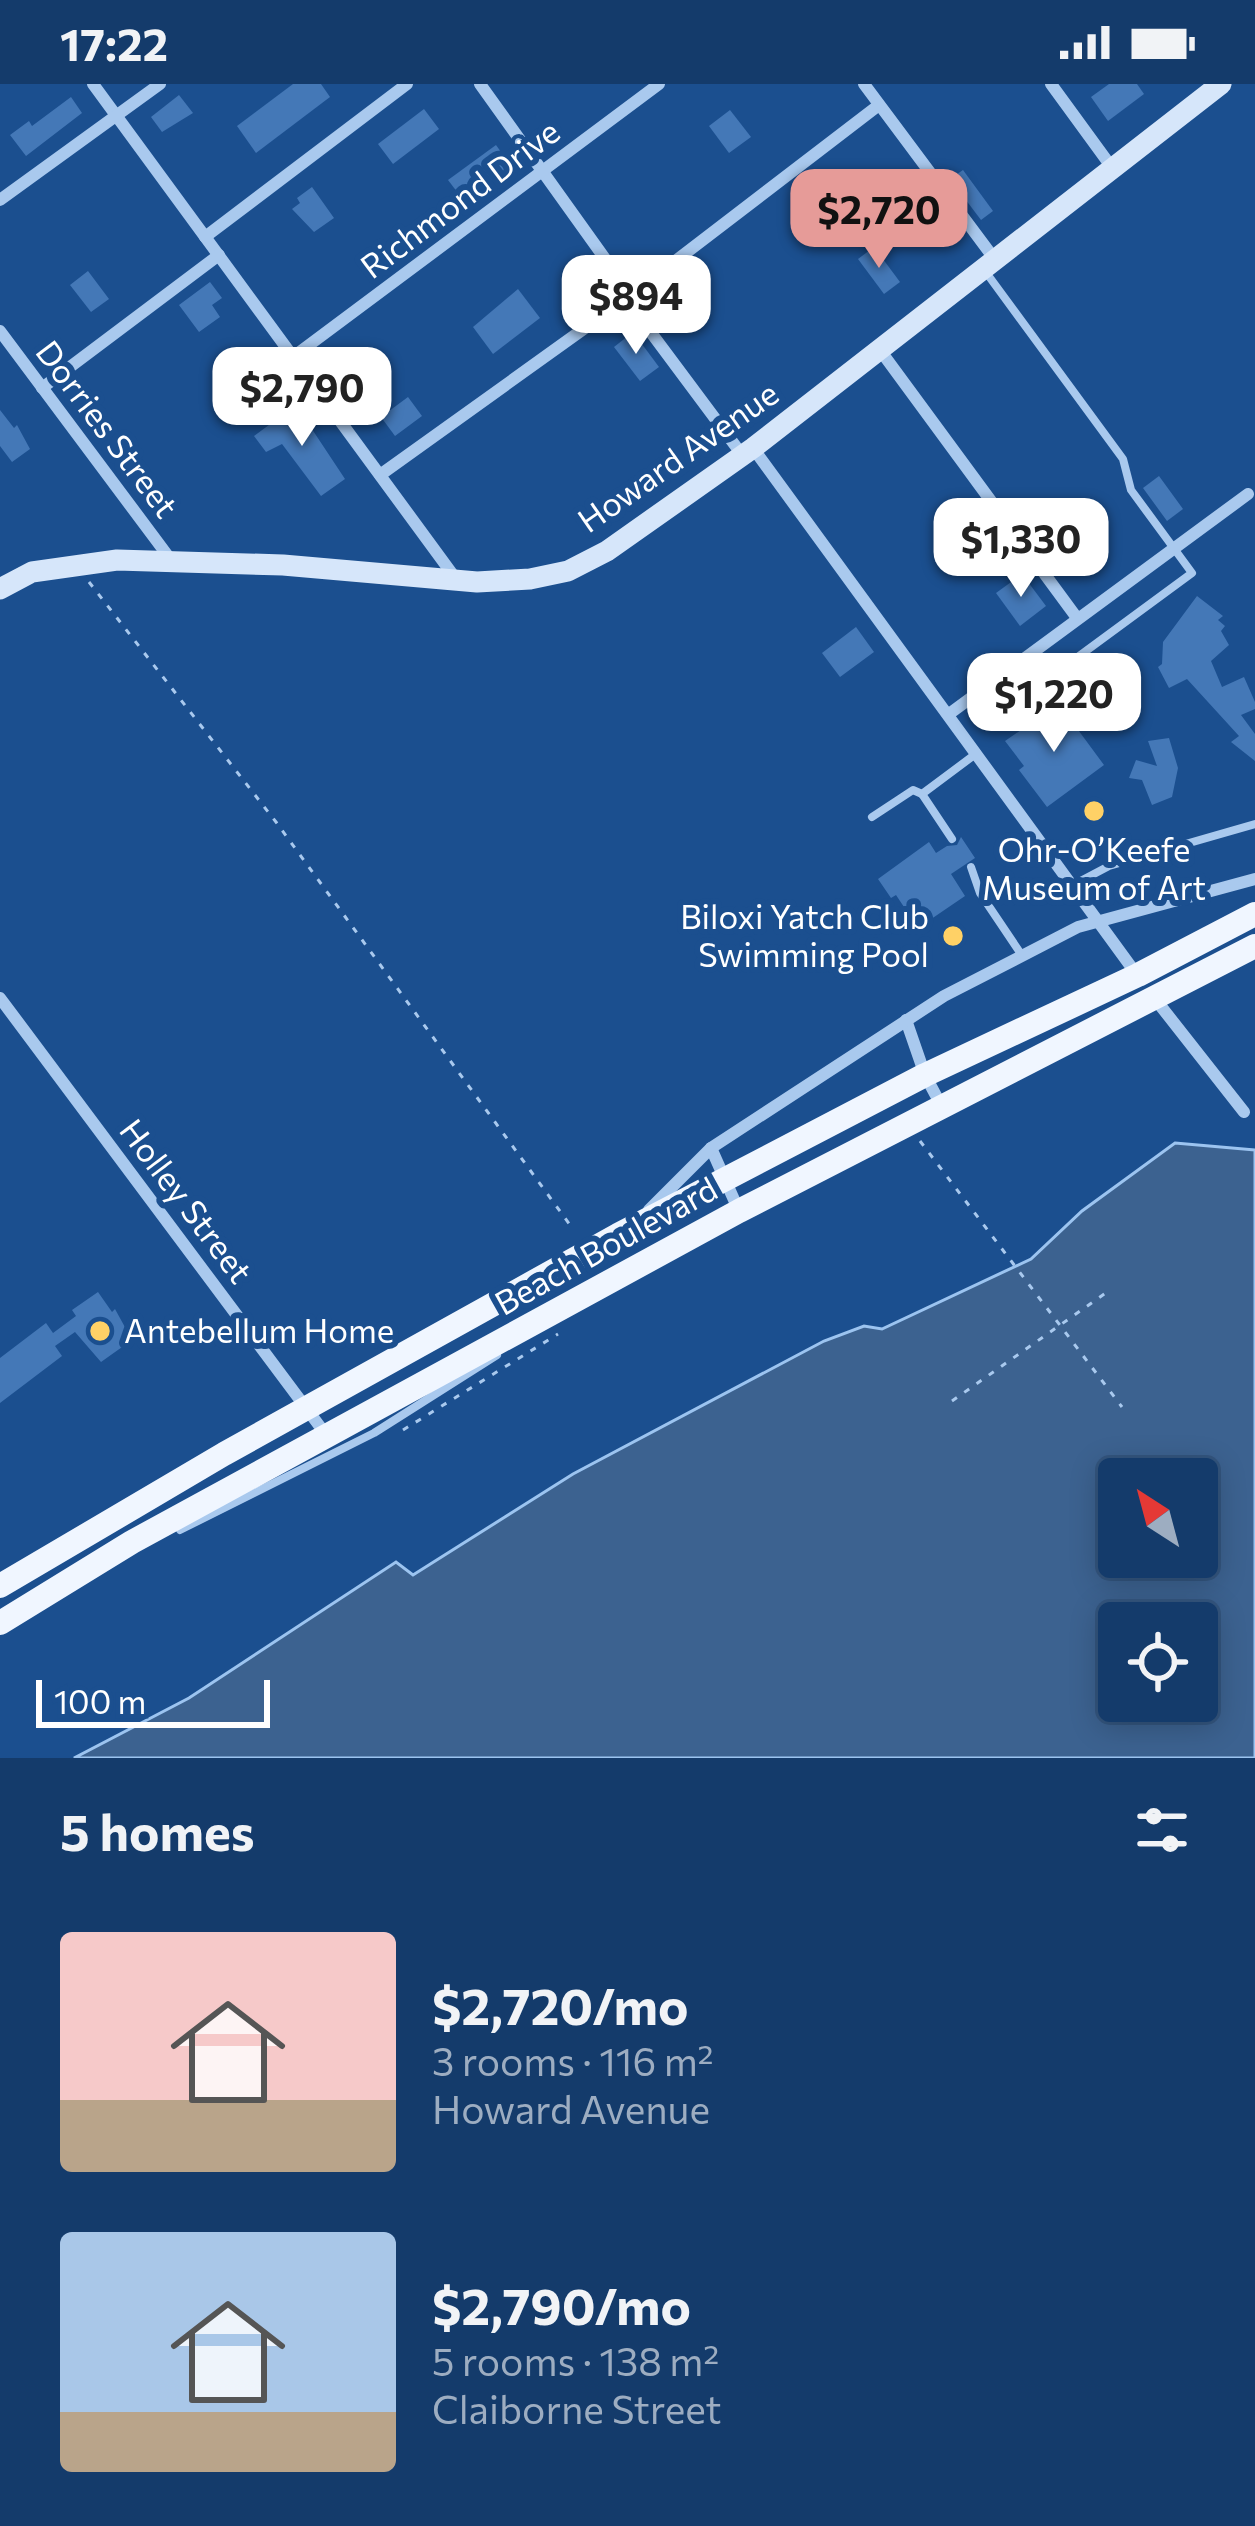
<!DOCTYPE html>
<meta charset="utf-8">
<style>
body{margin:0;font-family:Commissioner,sans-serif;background:#1d4271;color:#f1f3f6;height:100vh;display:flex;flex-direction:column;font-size:45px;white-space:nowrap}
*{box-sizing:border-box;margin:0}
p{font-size:39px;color:#9dadc1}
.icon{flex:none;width:66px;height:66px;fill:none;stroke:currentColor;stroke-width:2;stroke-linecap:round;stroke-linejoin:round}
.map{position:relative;height:1674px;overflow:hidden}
.drawer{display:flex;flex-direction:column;background:#143b6b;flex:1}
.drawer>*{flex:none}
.needle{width:78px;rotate:324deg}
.buttons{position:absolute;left:1098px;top:1374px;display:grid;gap:24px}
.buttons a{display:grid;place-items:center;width:120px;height:120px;border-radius:12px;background:#143b6b;box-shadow:0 6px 30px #0003,0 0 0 3px #33557e;font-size:60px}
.scale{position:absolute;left:36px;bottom:30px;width:234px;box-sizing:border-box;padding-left:12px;border:6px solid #fff;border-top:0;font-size:33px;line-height:42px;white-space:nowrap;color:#fff;-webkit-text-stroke:9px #1b4f8f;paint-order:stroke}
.price{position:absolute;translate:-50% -102px;padding:0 27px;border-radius:24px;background:#fff;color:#222;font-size:39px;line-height:78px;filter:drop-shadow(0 3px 6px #0008)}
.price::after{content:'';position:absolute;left:50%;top:72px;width:36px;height:27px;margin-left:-18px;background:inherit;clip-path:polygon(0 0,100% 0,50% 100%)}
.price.on{background:#e69b98;color:#111}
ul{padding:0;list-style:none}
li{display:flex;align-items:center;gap:36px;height:300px;padding:0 60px}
li span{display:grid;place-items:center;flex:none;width:336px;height:240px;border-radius:12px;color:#555}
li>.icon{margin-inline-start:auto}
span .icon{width:144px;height:144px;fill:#fffc;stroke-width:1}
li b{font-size:51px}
h2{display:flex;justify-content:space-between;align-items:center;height:144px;padding:0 60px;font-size:51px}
.status{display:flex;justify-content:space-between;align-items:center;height:84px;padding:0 60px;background:#143b6b;direction:ltr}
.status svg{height:33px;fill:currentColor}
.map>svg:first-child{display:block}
.water{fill:#3c6290;stroke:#9cc4f0;stroke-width:3;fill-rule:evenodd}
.building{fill:#4478b7}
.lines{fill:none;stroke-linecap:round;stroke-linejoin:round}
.path{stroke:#a9c9ee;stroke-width:3;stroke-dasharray:6 9;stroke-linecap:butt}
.service{stroke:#a9c9ee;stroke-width:8}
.minor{stroke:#a9c9ee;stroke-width:12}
.secondary{stroke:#d6e6fa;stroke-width:21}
.primary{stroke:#f0f6ff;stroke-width:24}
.poi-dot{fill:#ffd166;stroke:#1b4f8f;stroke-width:4.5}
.labels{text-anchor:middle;stroke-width:12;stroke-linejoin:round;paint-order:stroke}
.street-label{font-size:33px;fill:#fff;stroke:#1b4f8f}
.poi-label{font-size:33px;fill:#fff;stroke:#1b4f8f}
</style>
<div class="status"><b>17:22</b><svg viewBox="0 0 49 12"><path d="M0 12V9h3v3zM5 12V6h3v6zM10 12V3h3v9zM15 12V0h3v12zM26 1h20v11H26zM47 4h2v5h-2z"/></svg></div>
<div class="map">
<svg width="1255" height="1674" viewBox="0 0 1255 1674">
<rect width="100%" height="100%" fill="#1b4f8f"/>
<path class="water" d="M1175,1059L1255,1066V1674H74L189,1614L396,1478L413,1491L573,1390L824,1257L864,1242L882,1245L1031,1175L1082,1127ZM1119,1395H1197V1473H1119ZM1119,1539H1197V1617H1119Z"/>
<g class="building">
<path d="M293,0H321L330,13L256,69L237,42Z"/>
<path d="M1109,0H1137L1144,10L1108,37L1091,13Z"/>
<path d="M179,11L193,29L162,48L151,33Z"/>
<path d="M71,13L82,29L26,72L10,51L29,37L32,42Z"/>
<path d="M424,25L439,45L393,80L378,60Z"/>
<path d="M730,26L751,53L729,69L709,42Z"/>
<path d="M496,61L511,82L464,117L448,96Z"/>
<path d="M963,86L993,127L981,136L950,95Z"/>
<path d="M312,103L334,134L314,148L292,125L300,119L297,114Z"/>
<path d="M874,163L900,198L884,210L858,175Z"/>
<path d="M88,187L109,215L91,228L70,201Z"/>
<path d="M210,198L222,214L212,221L220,233L199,248L179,221Z"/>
<path d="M518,205L540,234L493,270L473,243Z"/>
<path d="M633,248L659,283L640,297L614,263Z"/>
<path d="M408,313L422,332L395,352L381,333Z"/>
<path d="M296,321L345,395L321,412L282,360L266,368L254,352Z"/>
<path d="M0,326L14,344L17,341L30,365L12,378L0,362Z"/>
<path d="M1159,392L1183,425L1167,437L1143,404Z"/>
<path d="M1022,490L1046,522L1020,542L996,509Z"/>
<path d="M1197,512L1223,532L1218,536L1225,542L1221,547L1229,561L1211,577L1222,603L1244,593L1255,618V625L1241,631L1255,650V677L1231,658L1239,652L1187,595L1169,604L1158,583L1162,580L1163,558Z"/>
<path d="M856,543L874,568L840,593L822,569Z"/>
<path d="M1059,620L1104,681L1047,723L1019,686L1024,682L1005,657Z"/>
<path d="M1169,654L1178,684L1172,713L1152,721L1142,696L1129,694L1136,676L1157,682L1148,657Z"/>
<path d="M961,753L975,774L951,790L965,812L918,844L896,811L891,814L878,795L929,758L936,769L947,762L957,761Z"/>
<path d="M98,1208L112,1228L115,1225L132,1256L101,1278L75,1248L55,1262L62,1272L0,1319V1274L46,1239L53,1249L76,1232L72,1226Z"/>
</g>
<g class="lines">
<g class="path">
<path d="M89,498L276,738L573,1145"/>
<path d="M920,1057L1122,1323"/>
<path d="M952,1317L1110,1206"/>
<path d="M403,1346L558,1250"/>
</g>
<g class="service">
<path d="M985,187L1123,375L1131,406L1192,489L1056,589L1008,587"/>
<path d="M872,733L913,706L922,710"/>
<path d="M952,755L922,710L977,669"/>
<path d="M971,783L980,809L1021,870"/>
<path d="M1073,801L1109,782L1255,740"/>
<path d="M180,1446L374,1349L497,1271"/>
</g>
<g class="minor">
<path d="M93,0L456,495"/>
<path d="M480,0L631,211"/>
<path d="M864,0L996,177"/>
<path d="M1051,0L1113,85"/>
<path d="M0,116L160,0"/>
<path d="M205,153L407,0"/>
<path d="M626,215L743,372"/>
<path d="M0,247L171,476"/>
<path d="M880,266L1077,534"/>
<path d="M293,273L659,0"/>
<path d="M42,304L219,171"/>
<path d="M753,364L1140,895"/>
<path d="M380,391L631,211L879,21"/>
<path d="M949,630L1248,410"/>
<path d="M1152,911L1244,1028"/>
<path d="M0,914L327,1352"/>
<path d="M906,936L925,991L941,1021"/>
<path d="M711,1064L739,1127"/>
<path d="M649,1126L711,1064L944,912L1078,843L1255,795"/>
</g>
<path class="secondary" d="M0,505L32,488L117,476L283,481L477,498L530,495L568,487L607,467L753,364L1221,0"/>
<g class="primary">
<path d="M0,1502L224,1370L618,1151L925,991L1138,891L1255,830"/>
<path d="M0,1539L132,1458L739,1127L1255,862"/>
</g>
</g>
<g class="poi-dot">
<circle cx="1094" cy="727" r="12"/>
<circle cx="953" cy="852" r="12"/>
<circle cx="100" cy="1247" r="12"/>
</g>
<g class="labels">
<g class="street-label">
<text transform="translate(460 115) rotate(-37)" y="12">Richmond Drive</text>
<text transform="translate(107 345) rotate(53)" y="12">Dorries Street</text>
<text transform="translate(678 373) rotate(-35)" y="12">Howard Avenue</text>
<text transform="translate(186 1117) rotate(53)" y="12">Holley Street</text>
<text transform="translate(606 1162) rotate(-29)" y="12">Beach Boulevard</text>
</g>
<g class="poi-label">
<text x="1094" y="778">Ohr-O’Keefe<tspan x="1094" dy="38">Museum of Art</tspan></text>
<text x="929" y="845" text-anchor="end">Biloxi Yatch Club<tspan x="929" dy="38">Swimming Pool</tspan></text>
<text x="124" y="1259" text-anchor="start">Antebellum Home</text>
</g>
</g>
</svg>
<div class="buttons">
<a><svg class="needle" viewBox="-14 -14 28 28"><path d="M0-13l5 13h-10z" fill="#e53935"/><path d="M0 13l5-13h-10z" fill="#9dadc1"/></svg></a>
<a><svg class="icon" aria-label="locate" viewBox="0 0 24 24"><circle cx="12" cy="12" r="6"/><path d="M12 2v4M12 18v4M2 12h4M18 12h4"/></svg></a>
</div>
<div class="scale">100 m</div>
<b class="price on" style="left:879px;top:187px">$2,720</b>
<b class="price" style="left:636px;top:273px">$894</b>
<b class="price" style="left:302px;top:365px">$2,790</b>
<b class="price" style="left:1021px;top:516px">$1,330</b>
<b class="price" style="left:1054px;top:671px">$1,220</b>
</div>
<section class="drawer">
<h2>5 homes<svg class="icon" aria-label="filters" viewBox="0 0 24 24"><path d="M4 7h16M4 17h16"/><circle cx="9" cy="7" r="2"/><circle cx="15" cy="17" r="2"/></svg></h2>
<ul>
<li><span style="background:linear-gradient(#f6c9c9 70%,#b9a48a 0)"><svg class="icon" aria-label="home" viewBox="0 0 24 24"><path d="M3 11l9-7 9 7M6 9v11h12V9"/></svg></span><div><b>$2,720/mo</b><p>3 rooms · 116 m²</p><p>Howard Avenue</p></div></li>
<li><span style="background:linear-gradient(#a9c7e8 75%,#b9a48a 0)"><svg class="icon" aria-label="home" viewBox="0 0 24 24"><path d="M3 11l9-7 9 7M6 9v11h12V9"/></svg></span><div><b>$2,790/mo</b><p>5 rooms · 138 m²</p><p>Claiborne Street</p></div></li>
</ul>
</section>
